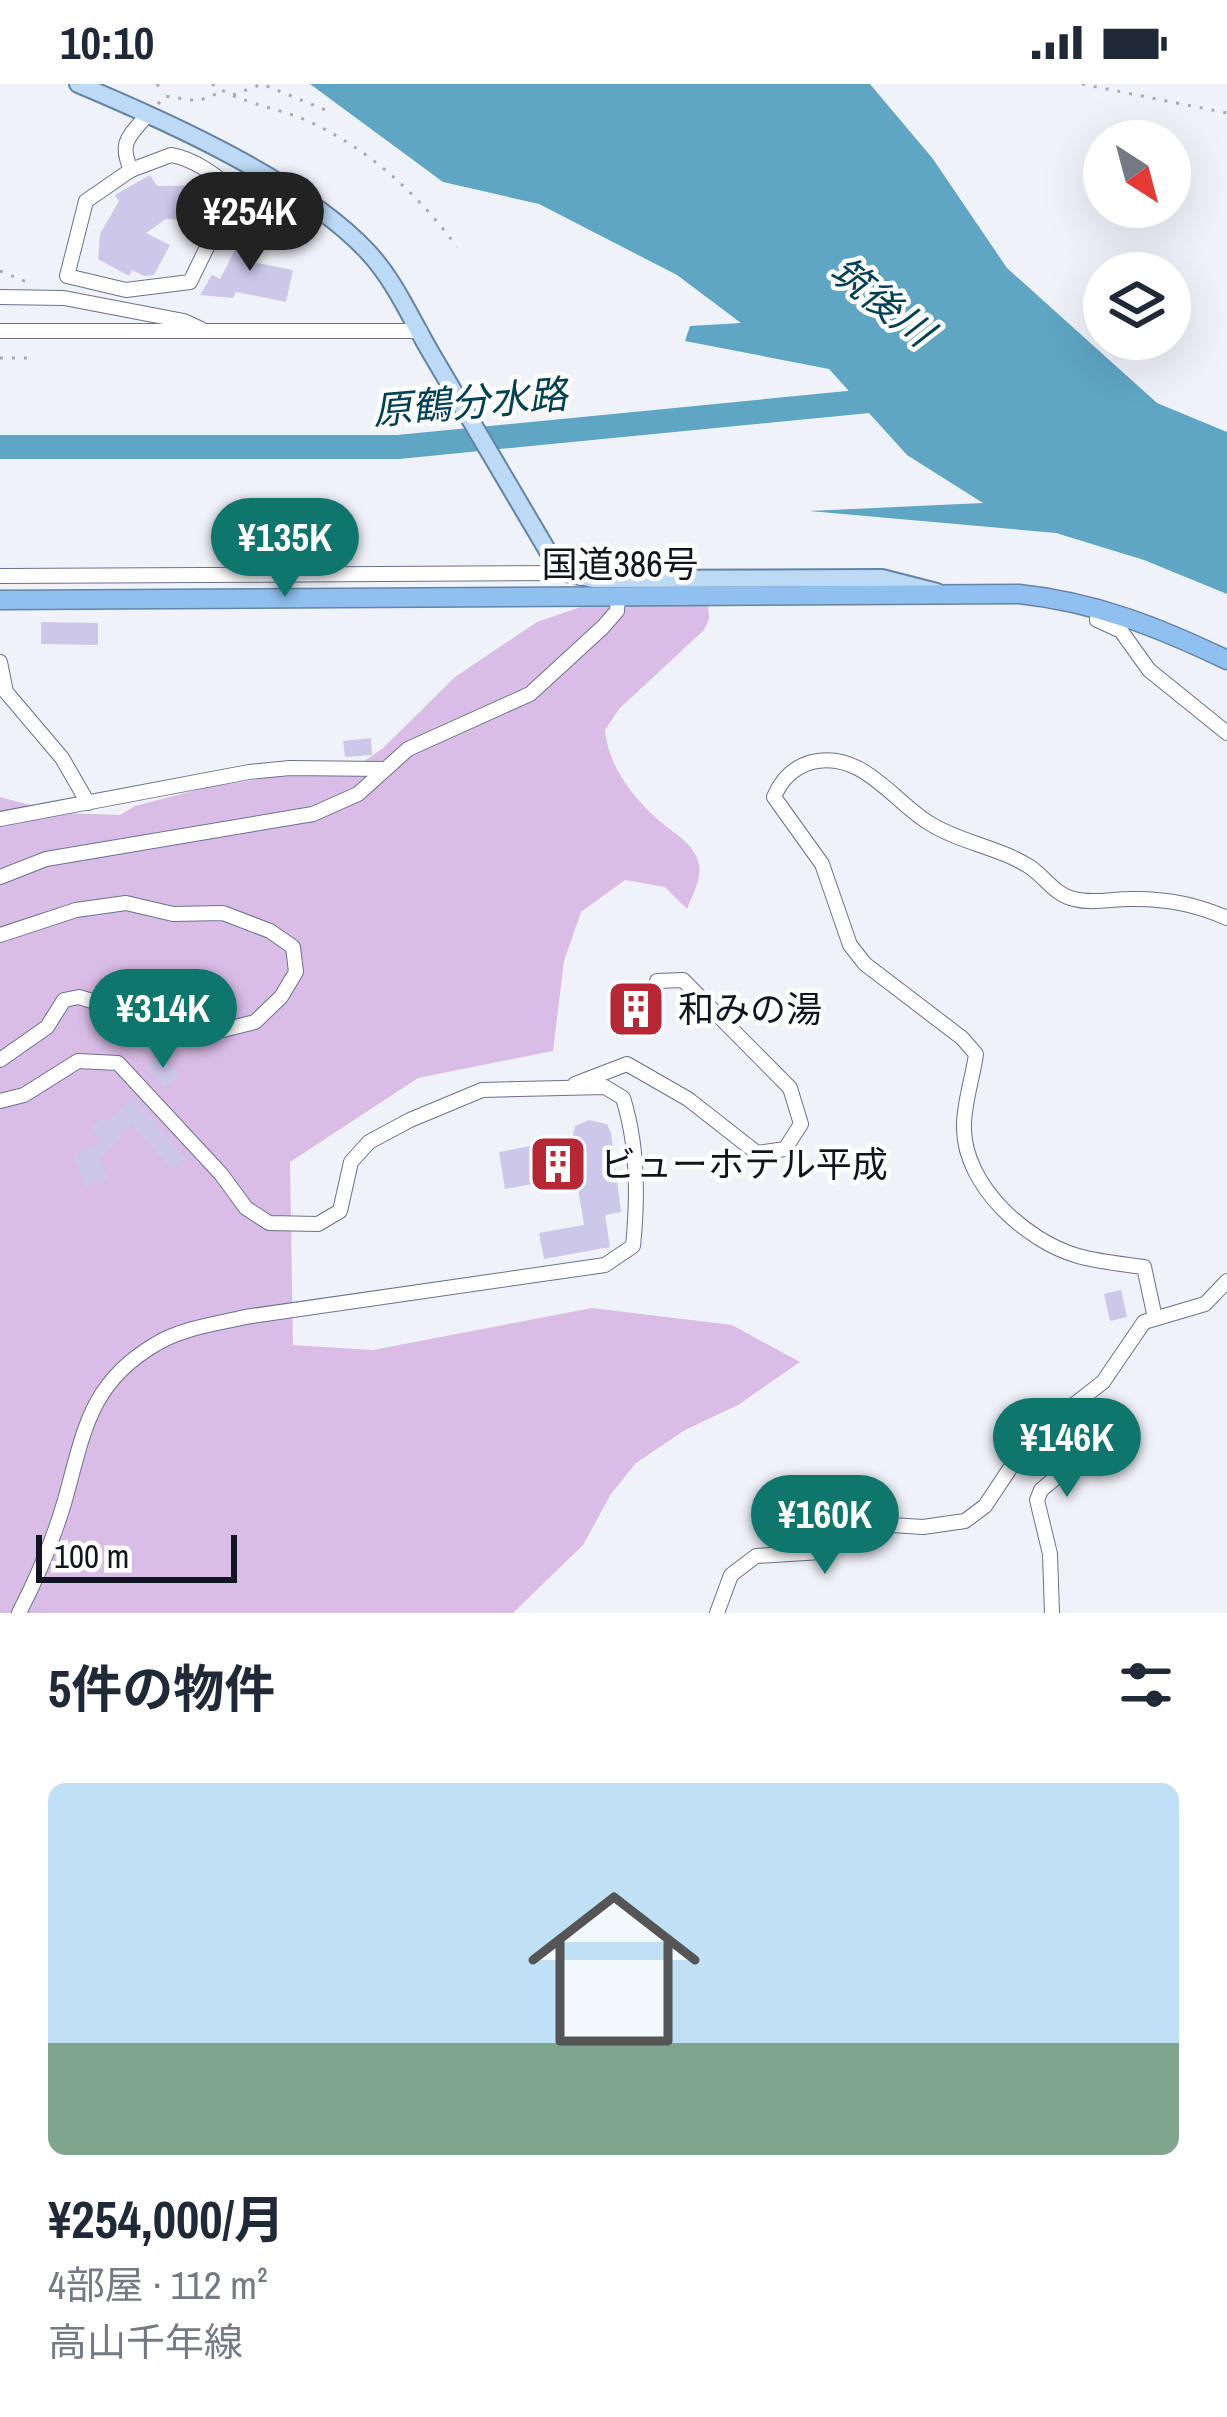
<!DOCTYPE html>
<html lang="ja">
<meta charset="utf-8">
<style>
body{margin:0;font-family:"Archivo Narrow","Noto Sans JP",sans-serif;background:#f6f6f7;color:#1f2937;height:100vh;display:flex;flex-direction:column;font-size:45px;white-space:nowrap}
*{box-sizing:border-box;margin:0}
p{font-size:39px;color:#747a83}
.icon{flex:none;width:66px;height:66px;fill:none;stroke:currentColor;stroke-width:2;stroke-linecap:round;stroke-linejoin:round}
.map{position:relative;height:1529px;overflow:hidden}
.side{display:flex;flex-direction:column;background:#fff;flex:1}
.side>*{flex:none}
.needle{width:78px;rotate:144deg}
.tools{position:absolute;left:1083px;top:36px;display:grid;gap:24px}
.tools a{display:grid;place-items:center;width:108px;height:108px;border-radius:50%;background:#fff;box-shadow:0 12px 48px #0002;font-size:60px}
.scale{position:absolute;left:36px;bottom:30px;width:201px;box-sizing:border-box;padding-left:12px;border:6px solid #111521;border-top:0;font-size:33px;line-height:42px;white-space:nowrap;color:#111521;-webkit-text-stroke:9px #fff;paint-order:stroke}
.price{position:absolute;translate:-50% -102px;padding:0 27px;border-radius:42px;background:#0f766e;color:#fff;font-size:39px;line-height:78px;filter:drop-shadow(0 3px 6px #0008)}
.price::after{content:'';position:absolute;left:50%;top:72px;width:36px;height:27px;margin-left:-18px;background:inherit;clip-path:polygon(0 0,100% 0,50% 100%)}
.price.on{background:#222;color:#fff}
ul{padding:0;list-style:none}
li{display:grid;align-content:center;gap:24px;height:636px;padding:0 48px}
li+li{border-top:3px solid #e0e1e3}
li span{display:grid;place-items:center;height:372px;border-radius:18px;color:#555}
li>.icon{margin-inline-start:auto}
span .icon{width:216px;height:216px;fill:#fffc;stroke-width:1}
li b{font-size:51px}
h2{display:flex;justify-content:space-between;align-items:center;height:144px;padding:0 48px;font-size:51px}
.status{display:flex;justify-content:space-between;align-items:center;height:84px;padding:0 60px;background:#fff;direction:ltr}
.status svg{height:33px;fill:currentColor}
.map>svg:first-child{display:block}
.green{fill:#dabde7}
.water{fill:#5ea6c4}
.lines{fill:none;stroke-linecap:round;stroke-linejoin:round}
.river{stroke:#5ea6c4;stroke-width:24}
.building{fill:#cdc7ea}
.minor-casing{stroke:#687290;stroke-width:16}
.major-casing{stroke:#6484a7;stroke-width:20}
.highway-casing{stroke:#6484a7;stroke-width:21}
.path{stroke:#a8aab3;stroke-width:3;stroke-dasharray:3 9;stroke-linecap:butt}
.minor{stroke:#fff;stroke-width:14}
.major{stroke:#bcd9f5;stroke-width:16}
.highway{stroke:#90c0ef;stroke-width:18}
.labels{text-anchor:middle;stroke-width:9;stroke-linejoin:round;paint-order:stroke}
.street-label{font-size:36px;fill:#111521;stroke:#fff}
.poi-label{font-size:36px;fill:#111521;stroke:#fff;text-anchor:start}
.water-label{font-size:39px;font-style:italic;fill:#004155;stroke:#fff}
</style>
<div class="status"><b>10:10</b><svg viewBox="0 0 49 12"><path d="M0 12V9h3v3zM5 12V6h3v6zM10 12V3h3v9zM15 12V0h3v12zM26 1h20v11H26zM47 4h2v5h-2z"/></svg></div>
<div class="map">
<svg width="1227" height="1529" viewBox="0 0 1227 1529">
<rect width="100%" height="100%" fill="#f0f2f9"/>
<path class="green" d="M607,514L708,518L709,535L704,546L619,625L605,646C608,680 630,710 655,733C671,748 694,758 699,780C702,795 692,812 687,825L665,803L625,796L581,828L564,877L553,967L418,994L290,1078L293,1261L373,1266L592,1224L732,1241L800,1278L738,1321L685,1346L636,1379L611,1410L583,1461L513,1529H0V713L61,729L120,731L135,722L208,703L360,680L383,664L455,593L537,538Z"/>
<path class="water" d="M310,0H870L933,75L1007,184L1157,319L1227,348V510L1144,476L1056,449L809,427L983,419L907,371L829,285L685,257L690,242L741,239L677,191L539,120L443,98Z"/>
<g class="lines">
<path class="river" d="M0,363H398L889,315"/>
</g>
<g class="building">
<path d="M150,91L157,102L209,101L214,106L215,122L207,137L166,135L146,149L170,161L154,191L144,192L132,186L129,192L98,175L100,150L119,117L115,111Z"/>
<path d="M246,145L265,155L253,178L293,186L286,218L236,208L233,214L200,211L212,191L220,195Z"/>
<path d="M41,538L98,539V561L41,560Z"/>
<path d="M371,654L372,671L345,673L343,657Z"/>
<path d="M650,906L661,927L621,944L611,923Z"/>
<path d="M161,970L180,991L165,1004L146,984Z"/>
<path d="M134,1014L186,1074L172,1086L132,1041L100,1075L108,1094L86,1103L73,1071L103,1058L90,1046L102,1033L106,1038Z"/>
<path d="M589,1036L607,1040L611,1049L621,1128L605,1131L610,1163L544,1175L539,1149L584,1141L576,1092L505,1105L499,1068L572,1054L575,1042Z"/>
<path d="M1121,1206L1127,1233L1110,1237L1104,1210Z"/>
</g>
<g class="lines">
<g class="minor-casing">
<g id="minor">
<path d="M171,71C191,74 223,93 233,110L190,198L126,206L67,192L86,117L131,86Z"/>
<path d="M131,86C118,57 130,52 148,30"/>
<path d="M0,213L64,214L184,237L201,245"/>
<path d="M0,247H420"/>
<path d="M0,492L567,489"/>
<path d="M1098,523L1097,536L1121,547L1149,586L1227,649"/>
<path d="M0,578L6,608L62,674L88,719"/>
<path d="M0,735L249,688L290,684L384,685"/>
<path d="M0,793L46,775L313,730L358,710L408,665L530,610L603,543L617,527L618,512"/>
<path d="M0,851L76,826L126,819L173,830L223,829L270,847L293,863L296,888L281,913L255,938L223,946L176,934L127,928L79,913L64,916L47,943L0,976"/>
<path d="M575,1000L627,980L688,1015L757,1069L785,1065L801,1040L790,1004L683,896L657,897"/>
<path d="M0,1017L24,1011L78,977L118,979L221,1090L246,1124L269,1139L318,1140L340,1127L351,1078L369,1058L410,1036L482,1006L605,1003L623,1014C638,1061 638,1113 633,1162L605,1181L245,1233C216,1240 182,1244 156,1260C89,1299 84,1348 65,1416C54,1454 37,1494 19,1529"/>
<path d="M1155,1234L1144,1183C1123,1180 1099,1178 1078,1172C1026,1157 965,1102 964,1045C963,1021 973,994 976,970L962,954L865,880L850,861L822,780L774,713C781,696 794,683 812,678C862,666 892,716 929,739C961,759 999,763 1030,783C1045,793 1055,811 1074,815C1092,820 1111,815 1129,815C1163,814 1196,820 1227,834"/>
<path d="M1051,1337L1074,1371L1065,1386L1041,1406L1037,1416L1050,1470L1052,1529"/>
<path d="M717,1529L731,1491L756,1472L821,1468L860,1439L923,1443L965,1437L985,1422L1029,1356L1103,1298L1144,1238L1205,1220L1227,1197"/>
</g>
</g>
<g class="major-casing">
<path id="major" d="M78,0C166,37 303,98 368,168C395,197 411,235 431,269C473,339 514,410 556,481L567,489L593,495L882,494L937,508"/>
</g>
<g class="highway-casing">
<path id="highway" d="M0,516L1019,510C1095,518 1158,543 1227,576"/>
</g>
<g class="path">
<path d="M157,0L164,10"/>
<path d="M212,0C241,20 276,23 308,37C369,65 418,110 457,163"/>
<path d="M1082,0L1227,29"/>
<path d="M233,11L262,0L328,27"/>
<path d="M158,20L165,12L198,17L221,8"/>
<path d="M0,187L32,200"/>
<path d="M0,274H33"/>
</g>
<use href="#minor" class="minor"/>
<use href="#major" class="major"/>
<use href="#highway" class="highway"/>
</g>
<defs>
<g id="building-square" transform="scale(3)"><rect x="-9" y="-9" width="18" height="18" rx="4" fill="#b82734" stroke="#fff"/><path d="M-4-6H4V6H1V3H-1V6H-4ZM-2.5-4.3h1.7v1.8h-1.7ZM.8-4.3h1.7v1.8H.8ZM-2.5-1h1.7V.8h-1.7ZM.8-1h1.7V.8H.8Z" fill="#fff"/></g>
</defs>
<g fill-rule="evenodd">
<use href="#building-square" x="636" y="925"/>
<use href="#building-square" x="558" y="1080"/>
</g>
<g class="labels">
<g class="street-label">
<text x="620" y="493">国道386号</text>
</g>
<g class="poi-label">
<text x="678" y="938">和みの湯</text>
<text x="600" y="1093">ビューホテル平成</text>
</g>
<g class="water-label">
<text transform="translate(882 217) rotate(38)" y="14">筑後川</text>
<text transform="translate(470 318) rotate(-5)" y="14">原鶴分水路</text>
</g>
</g>
</svg>
<div class="tools">
<a><svg class="needle" viewBox="-14 -14 28 28"><path d="M0-13l5 13h-10z" fill="#e53935"/><path d="M0 13l5-13h-10z" fill="#747a83"/></svg></a>
<a><svg class="icon" aria-label="layers" viewBox="0 0 24 24"><path d="M12 4l9 5-9 5-9-5zM3 14l9 5 9-5"/></svg></a>
</div>
<div class="scale">100 m</div>
<b class="price on" style="left:250px;top:190px">¥254K</b>
<b class="price" style="left:285px;top:516px">¥135K</b>
<b class="price" style="left:163px;top:987px">¥314K</b>
<b class="price" style="left:1067px;top:1416px">¥146K</b>
<b class="price" style="left:825px;top:1493px">¥160K</b>
</div>
<section class="side">
<h2>5件の物件<svg class="icon" aria-label="filters" viewBox="0 0 24 24"><path d="M4 7h16M4 17h16"/><circle cx="9" cy="7" r="2"/><circle cx="15" cy="17" r="2"/></svg></h2>
<ul>
<li><span style="background:linear-gradient(#bfe0f5 70%,#7fa58c 0)"><svg class="icon" aria-label="home" viewBox="0 0 24 24"><path d="M3 11l9-7 9 7M6 9v11h12V9"/></svg></span><div><b>¥254,000/月</b><p>4部屋 · 112 m²</p><p>高山千年線</p></div></li>
</ul>
</section>
